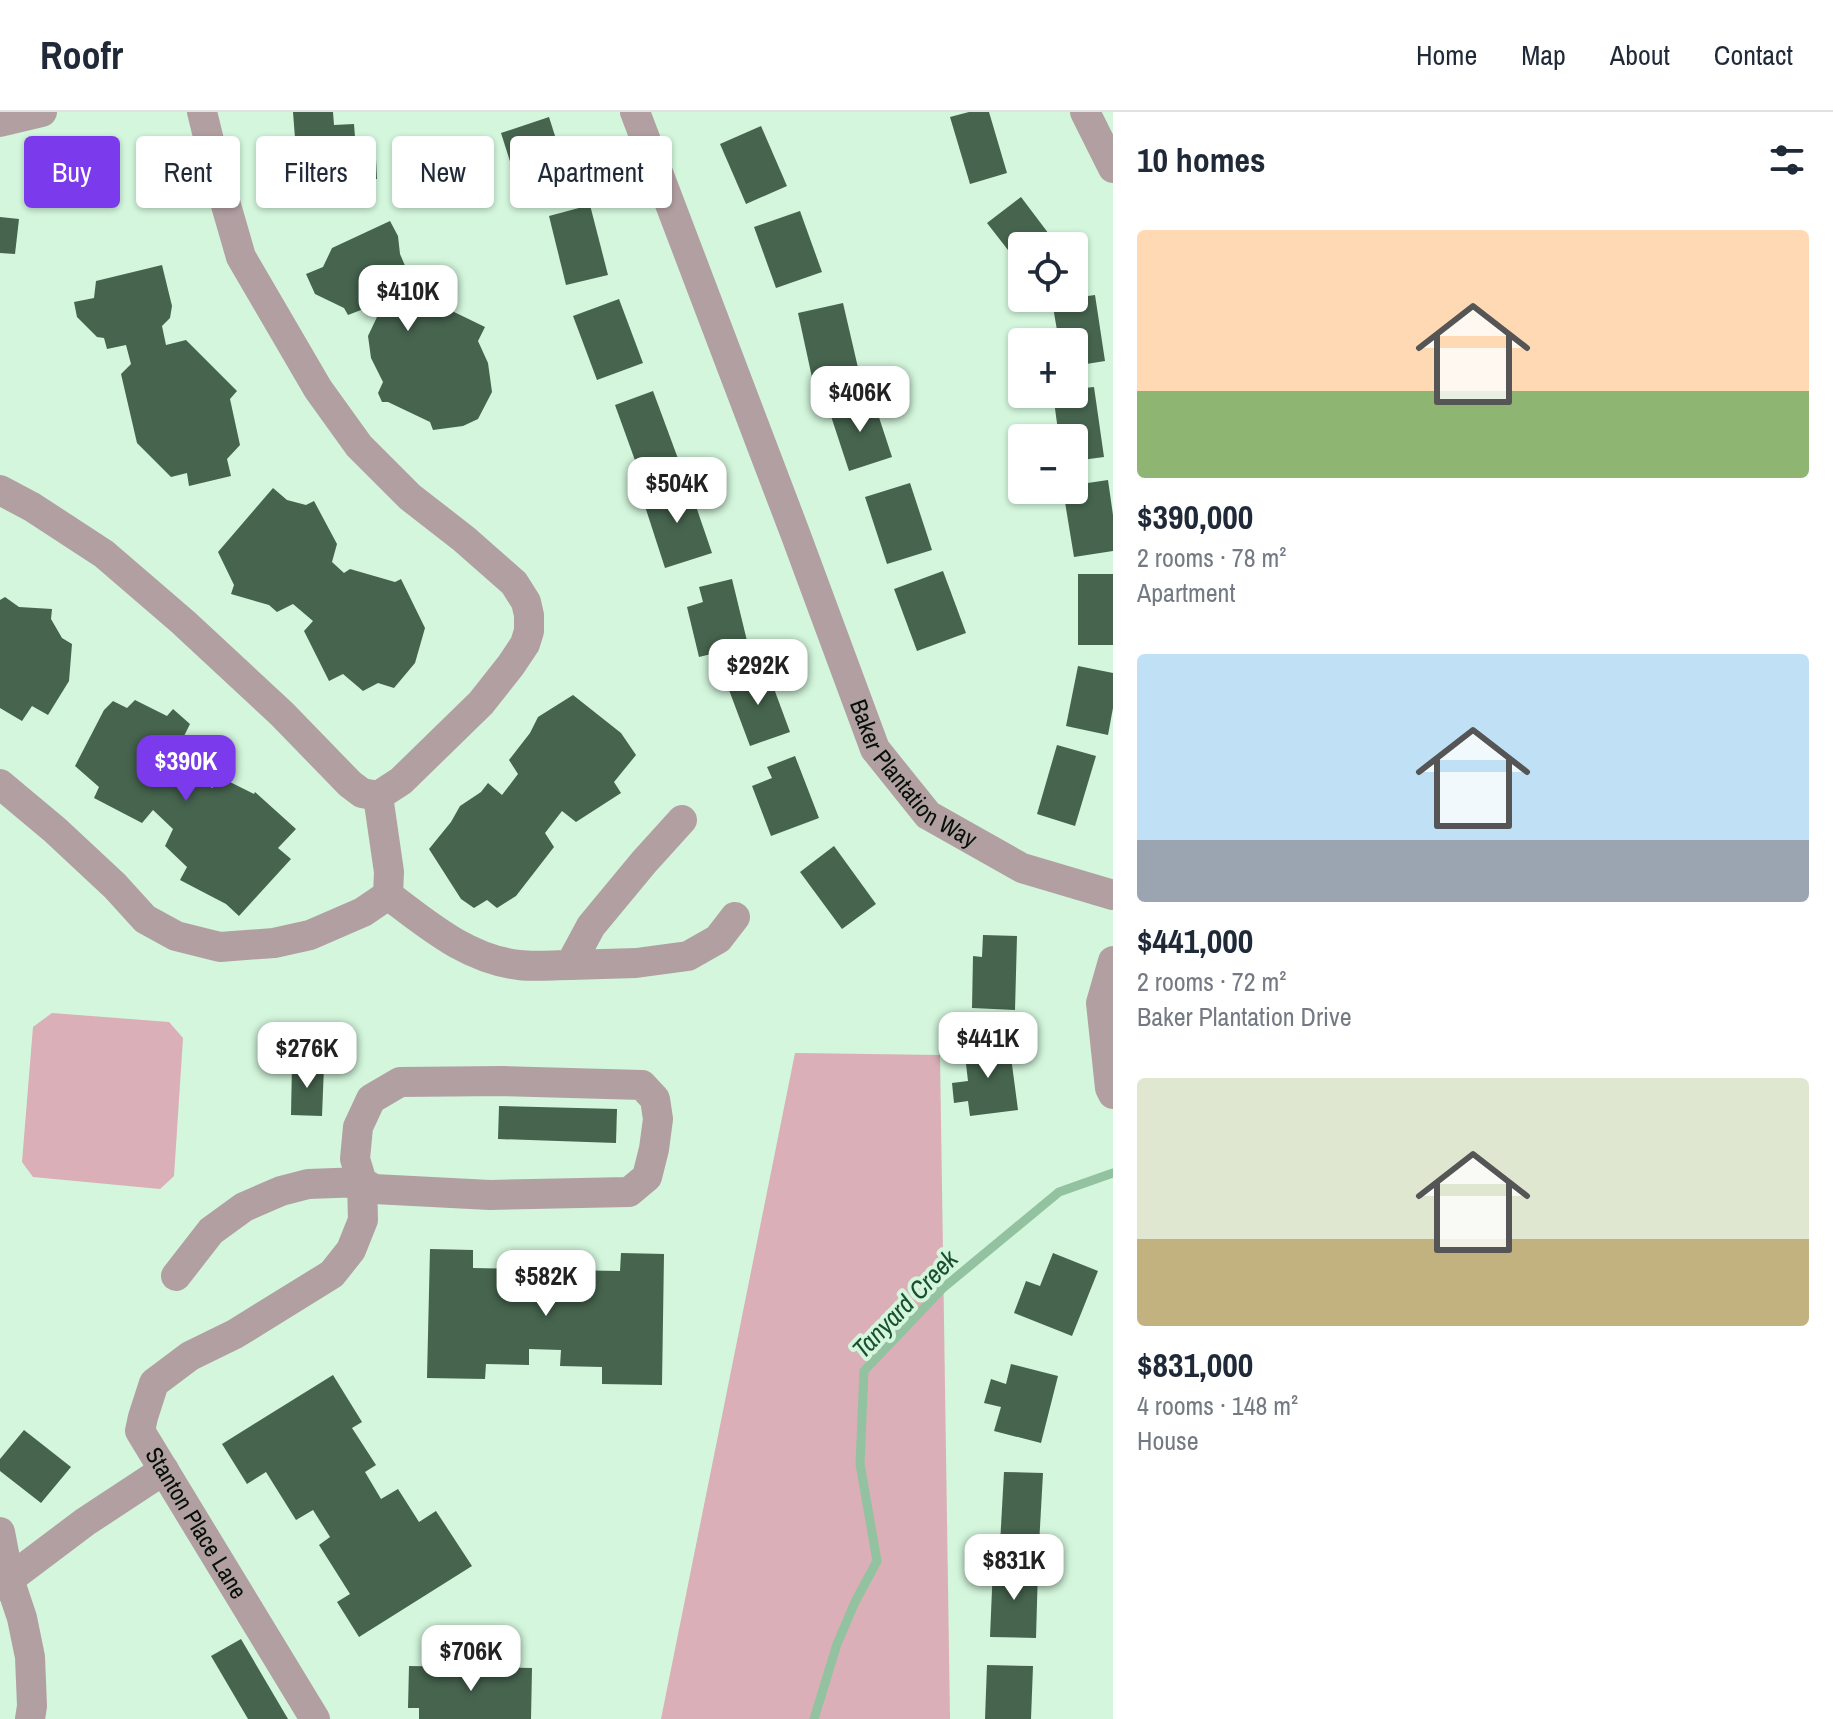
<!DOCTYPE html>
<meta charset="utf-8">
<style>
body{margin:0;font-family:"Archivo Narrow",sans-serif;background:#f2f2f3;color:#1f2937;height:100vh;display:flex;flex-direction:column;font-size:30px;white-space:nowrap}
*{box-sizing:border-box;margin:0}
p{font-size:26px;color:#747a83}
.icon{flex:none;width:44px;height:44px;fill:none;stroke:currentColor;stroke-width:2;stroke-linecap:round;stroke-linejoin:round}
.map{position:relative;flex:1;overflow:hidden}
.side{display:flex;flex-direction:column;background:#fff;width:720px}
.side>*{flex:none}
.hud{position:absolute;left:24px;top:24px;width:760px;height:72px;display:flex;gap:16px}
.tools{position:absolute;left:1008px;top:120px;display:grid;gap:16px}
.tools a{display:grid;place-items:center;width:80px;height:80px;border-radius:8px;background:#fff;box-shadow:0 2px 6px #0004;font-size:40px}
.price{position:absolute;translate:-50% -68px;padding:0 18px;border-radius:16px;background:#fff;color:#222;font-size:26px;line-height:52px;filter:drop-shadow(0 2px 4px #0008)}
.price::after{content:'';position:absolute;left:50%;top:48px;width:24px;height:18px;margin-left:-12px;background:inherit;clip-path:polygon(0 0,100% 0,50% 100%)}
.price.selected{background:#7c3aed;color:#fff}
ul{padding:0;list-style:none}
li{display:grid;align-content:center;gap:16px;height:424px;padding:0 24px}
li span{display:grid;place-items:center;height:248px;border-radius:8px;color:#555}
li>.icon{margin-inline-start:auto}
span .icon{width:144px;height:144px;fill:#fffc;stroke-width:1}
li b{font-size:34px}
h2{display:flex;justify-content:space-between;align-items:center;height:96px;padding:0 24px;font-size:34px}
.tag{padding:0 28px;border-radius:8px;background:#fff;box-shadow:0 2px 6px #0004;font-size:28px;line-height:72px}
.tag.selected{background:#7c3aed;color:#fff}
header{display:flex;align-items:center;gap:48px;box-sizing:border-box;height:112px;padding:0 40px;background:#fff;border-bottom:2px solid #e0e1e3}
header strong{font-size:38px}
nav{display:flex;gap:44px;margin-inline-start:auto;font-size:28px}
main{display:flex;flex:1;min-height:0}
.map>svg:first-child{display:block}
.green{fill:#daafb7}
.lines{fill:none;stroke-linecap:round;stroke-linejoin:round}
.stream{stroke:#92c29f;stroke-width:9}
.building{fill:#46644e}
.minor{stroke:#b29fa2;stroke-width:30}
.labels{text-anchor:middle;stroke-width:8;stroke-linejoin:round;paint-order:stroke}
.street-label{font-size:24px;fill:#051108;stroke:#d3f6dc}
.water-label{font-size:26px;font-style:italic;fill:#184f2e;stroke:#d3f6dc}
</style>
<header>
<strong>Roofr</strong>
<nav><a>Home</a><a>Map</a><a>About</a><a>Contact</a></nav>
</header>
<main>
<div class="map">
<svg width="1113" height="1607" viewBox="0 0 1113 1607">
<rect width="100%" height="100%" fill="#d3f6dc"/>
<g class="green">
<path d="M52,901L169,910L183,926L174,1064L160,1077L33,1065L22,1050L33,915Z"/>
<path d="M795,941L940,943L950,1607H661Z"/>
</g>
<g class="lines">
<path class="stream" d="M814,1607L837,1532L855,1490L877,1449L860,1352L864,1259L943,1176L1059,1080L1113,1061"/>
</g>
<g class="building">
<path d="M293,0H333L334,13L354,12L355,25L362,27L376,47L377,67L354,68L350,81L280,84L279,55L285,26H295Z"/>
<path d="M969,0H989L1007,61L970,72L950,5Z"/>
<path d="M549,5L570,71L522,87L501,21Z"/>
<path d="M761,14L787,74L746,92L720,32Z"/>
<path d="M1021,85L1058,134H1022V156L987,111Z"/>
<path d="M590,93L608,163L566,173L549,104Z"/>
<path d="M800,99L822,160L776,176L754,115Z"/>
<path d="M0,105L19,107L15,142L0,141Z"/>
<path d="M390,109L398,124L400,142L406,156L400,170L408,188L419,183L485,215L478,229L488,251L492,280L478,307L463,314L433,318L430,310L388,290H382L378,281L383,270L371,246L368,224L377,205L361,198L348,203L344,196L315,182L306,162L323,155L332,136Z"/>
<path d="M162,153L172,194L170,206L162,214L166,233L186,228L237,279L230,287L240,333L227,347L231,364L189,374L187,361L171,365L137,331L121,262L131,252L126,233L107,237L104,226L97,225L77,205L74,190L94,186L96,169Z"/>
<path d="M1095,183L1105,249L1074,254V230H1059L1052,189Z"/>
<path d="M619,187L643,251L597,268L573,204Z"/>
<path d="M843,191L859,260L813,270L798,201Z"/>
<path d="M1094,275L1104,345L1074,349V326H1059L1053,282H1074V277Z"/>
<path d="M653,279L680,352L641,365L615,293Z"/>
<path d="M872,284L892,345L849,359L829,298Z"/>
<path d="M1108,368L1113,403V439L1074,445L1063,378H1074V373Z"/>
<path d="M688,371L712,441L665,456L642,385Z"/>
<path d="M910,371L932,438L887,452L865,385Z"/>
<path d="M273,376L287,388L306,393L314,389L337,432L332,450L344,461L350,457L395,470L401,467L425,516L415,551L394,576L378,571L363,579L343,562L329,569L304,519L313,509L293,492L277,500L269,493L231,482L234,473L218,440Z"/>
<path d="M943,459L966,521L917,539L894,477Z"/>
<rect x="1078" y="462" width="35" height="71"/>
<path d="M732,467L748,533L699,545L687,495L703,490L699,475Z"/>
<path d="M5,485L19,495L52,497L51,507L62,526L72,532L69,569L48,603L32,594L22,609L0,596V488Z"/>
<path d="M1078,554L1113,561V596L1108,623L1066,614Z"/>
<path d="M766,555L790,620L750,634L726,570Z"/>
<path d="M573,583L621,621L636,643L614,670L621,681L576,710L562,699L545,721L554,735L516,784L497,796L487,788L474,796L461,787L429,737L451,710L460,694L481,680L488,671L502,683L518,662L509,648L530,621L538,605Z"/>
<path d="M135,588L167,604L173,597L190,612L183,626L201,642L192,658L212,676L222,666L254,682L255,680L296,717L278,736L291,747L239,804L226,792L180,768L187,755L165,734L173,717L153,698L142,711L94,686L99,675L75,654L104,598L113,589L127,596Z"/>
<path d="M1057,633L1096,644L1075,714L1037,702Z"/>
<path d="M795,644L819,706L771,724L752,674L772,666L767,655Z"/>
<path d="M834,734L876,792L842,817L800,760Z"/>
<path d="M983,823L1017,824L1015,898L972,896L973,844L982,845Z"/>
<path d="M1009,930L1018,998L970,1004L968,989L954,991L952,971L968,969L964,935Z"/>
<path d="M292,953L324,954L322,1004L291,1003Z"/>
<path d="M499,994L617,997L616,1031L498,1027Z"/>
<path d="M430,1137L473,1138V1156L532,1157L531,1172H561V1158L620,1159L621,1141L664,1142L662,1273L602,1272V1255L560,1254L561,1238L529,1237V1253L486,1252L485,1267L427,1266Z"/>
<path d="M1053,1141L1098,1159L1072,1224L1014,1201L1026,1169L1040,1174Z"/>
<path d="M1011,1252L1058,1264L1041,1331L994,1319L1001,1295L984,1291L991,1267L1006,1272Z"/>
<path d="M333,1263L362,1310L352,1316L376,1353L365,1360L381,1387L398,1377L419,1410L436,1399L472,1454L359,1525L337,1490L350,1482L319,1433L330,1425L313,1398L296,1408L266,1360L247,1372L222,1332Z"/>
<path d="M24,1318L71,1355L41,1391L0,1359V1347Z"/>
<path d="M1004,1360L1043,1361L1039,1433L1000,1432Z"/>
<path d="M993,1454L1038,1456L1036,1526L990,1525Z"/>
<path d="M241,1527L288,1607H248L211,1544Z"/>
<path d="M987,1553L1033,1554L1031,1607H985Z"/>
<path d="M409,1554L532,1556L531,1607H419V1596H408Z"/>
</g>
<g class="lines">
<g class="minor">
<path id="s1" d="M635,0L795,421L875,637L928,703L1022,756L1113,783"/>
<path d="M1085,0L1113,56"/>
<path d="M0,10L42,0"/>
<path d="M0,378L32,395L104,442L183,510L282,602L350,672L362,681L378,684L401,669L481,591L511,553L525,532L529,519V503L526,490L514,471L464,427L410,385L359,334L318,277L241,145L219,69L202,0"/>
<path d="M0,672L55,718L115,774L145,807L176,824L220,835L274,831L310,823L363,800L388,783L389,760L378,684"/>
<path d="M388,783C428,813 467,847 519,853C536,855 553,853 570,853L591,814L644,750L682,708"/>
<path d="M1113,849L1101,891L1110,976L1113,982"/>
<path d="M570,853L636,851L688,844L718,827L735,805"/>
<path d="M502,969L642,973L655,987L658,1007L654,1037L647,1065L629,1080L490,1083L374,1077L362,1070L355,1047L358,1015L371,987L400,970Z"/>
<path id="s2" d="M176,1164L211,1119L244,1095L281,1079L308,1072L362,1070L363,1108L351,1138L332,1162L235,1222L190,1244L154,1271L143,1305L140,1319L315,1607"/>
<path d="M0,1420L9,1467L22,1506L30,1545L32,1594L30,1607"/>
<path d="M0,1474L85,1410L164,1358"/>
</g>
</g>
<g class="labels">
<g class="street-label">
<text dy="8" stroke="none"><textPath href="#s1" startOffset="724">Baker Plantation Way</textPath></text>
<text dy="8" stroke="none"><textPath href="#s2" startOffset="688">Stanton Place Lane</textPath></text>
</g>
<g class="water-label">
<text transform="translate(905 1192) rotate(-46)" y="9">Tanyard Creek</text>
</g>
</g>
</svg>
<div class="tools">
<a><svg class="icon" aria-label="locate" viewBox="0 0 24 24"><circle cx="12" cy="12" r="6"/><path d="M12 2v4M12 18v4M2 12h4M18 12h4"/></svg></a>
<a>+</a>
<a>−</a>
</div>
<b class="price" style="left:408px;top:221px">$410K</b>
<b class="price" style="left:860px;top:322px">$406K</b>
<b class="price" style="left:677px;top:413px">$504K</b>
<b class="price" style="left:758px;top:595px">$292K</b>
<b class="price selected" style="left:186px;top:691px">$390K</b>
<b class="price" style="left:988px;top:968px">$441K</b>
<b class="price" style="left:307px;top:978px">$276K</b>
<b class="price" style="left:546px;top:1206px">$582K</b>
<b class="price" style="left:1014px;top:1490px">$831K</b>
<b class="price" style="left:471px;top:1581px">$706K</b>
<div class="hud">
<a class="tag selected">Buy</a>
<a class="tag">Rent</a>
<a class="tag">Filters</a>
<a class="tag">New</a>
<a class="tag">Apartment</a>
</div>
</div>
<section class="side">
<h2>10 homes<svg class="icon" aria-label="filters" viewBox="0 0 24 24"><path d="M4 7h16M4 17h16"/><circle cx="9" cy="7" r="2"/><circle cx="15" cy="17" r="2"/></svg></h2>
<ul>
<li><span style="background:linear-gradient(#ffd9b3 65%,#8fb573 0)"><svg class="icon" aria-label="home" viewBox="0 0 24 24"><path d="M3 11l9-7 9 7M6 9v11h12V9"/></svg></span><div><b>$390,000</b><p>2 rooms · 78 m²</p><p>Apartment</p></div></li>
<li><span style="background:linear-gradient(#bfe0f5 75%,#9aa5b1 0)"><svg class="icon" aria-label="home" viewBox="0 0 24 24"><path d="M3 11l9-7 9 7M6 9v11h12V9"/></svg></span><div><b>$441,000</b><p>2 rooms · 72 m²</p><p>Baker Plantation Drive</p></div></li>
<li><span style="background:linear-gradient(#dfe7d0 65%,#c2b280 0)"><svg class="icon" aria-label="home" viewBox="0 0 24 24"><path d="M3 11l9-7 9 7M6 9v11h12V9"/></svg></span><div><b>$831,000</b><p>4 rooms · 148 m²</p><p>House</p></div></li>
</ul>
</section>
</main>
